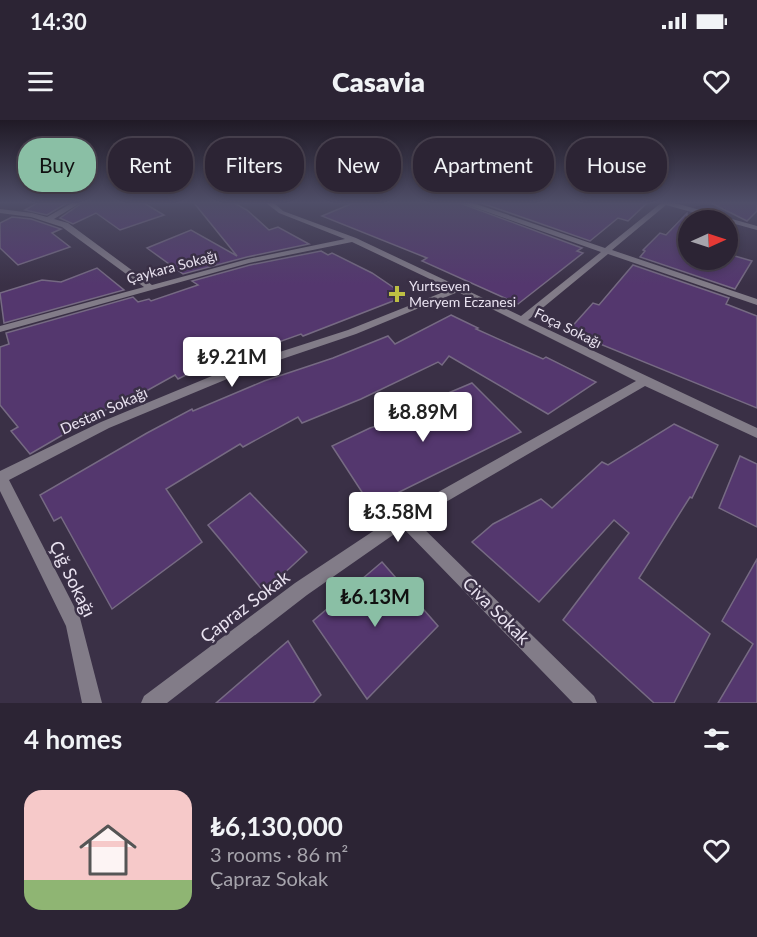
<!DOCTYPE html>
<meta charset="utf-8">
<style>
body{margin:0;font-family:Lato,sans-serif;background:#383040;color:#f1f3f6;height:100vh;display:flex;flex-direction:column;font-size:22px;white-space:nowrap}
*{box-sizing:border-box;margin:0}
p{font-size:20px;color:#a6a4ac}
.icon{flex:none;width:33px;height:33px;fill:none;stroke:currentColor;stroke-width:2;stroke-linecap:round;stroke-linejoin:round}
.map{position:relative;height:583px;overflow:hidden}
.side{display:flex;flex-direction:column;background:#2c2434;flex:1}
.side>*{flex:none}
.top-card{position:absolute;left:18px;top:18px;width:722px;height:54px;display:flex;gap:12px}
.needle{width:39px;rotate:87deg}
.buttons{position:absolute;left:678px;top:90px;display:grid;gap:12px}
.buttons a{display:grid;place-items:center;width:60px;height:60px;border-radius:50%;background:#2c2434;box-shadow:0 3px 9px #0003,0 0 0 2px #48414f;font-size:30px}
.price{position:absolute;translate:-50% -51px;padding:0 14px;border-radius:6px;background:#fff;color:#222;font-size:20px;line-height:39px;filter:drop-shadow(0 2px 3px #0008)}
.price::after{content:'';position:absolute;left:50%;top:36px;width:18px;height:14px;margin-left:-9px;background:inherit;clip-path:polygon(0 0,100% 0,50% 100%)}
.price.selected{background:#8abfa5;color:#111}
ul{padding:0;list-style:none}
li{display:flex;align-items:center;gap:18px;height:150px;padding:0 24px}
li+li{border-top:2px solid #48414f}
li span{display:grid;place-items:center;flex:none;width:168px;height:120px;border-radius:18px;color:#555}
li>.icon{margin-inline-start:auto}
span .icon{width:72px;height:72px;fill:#fffc;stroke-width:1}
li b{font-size:26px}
h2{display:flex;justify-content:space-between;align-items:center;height:72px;padding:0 24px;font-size:26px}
.tag{padding:0 21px;border-radius:24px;background:#2c2434;box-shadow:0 3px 9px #0003,0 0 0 2px #48414f;font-size:21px;line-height:54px}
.tag.selected{background:#8abfa5;color:#111}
.status{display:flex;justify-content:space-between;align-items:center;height:42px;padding:0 30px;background:#2c2434;direction:ltr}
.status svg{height:16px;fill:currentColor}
header{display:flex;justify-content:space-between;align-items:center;height:78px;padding:0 24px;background:#2c2434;font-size:27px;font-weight:800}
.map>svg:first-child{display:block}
.building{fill:#54376e;stroke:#766a83;stroke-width:1.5}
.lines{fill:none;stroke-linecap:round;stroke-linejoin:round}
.street{fill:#827c88;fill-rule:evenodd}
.poi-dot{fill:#bdbf43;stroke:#3a3046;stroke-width:2}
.labels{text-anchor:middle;stroke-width:5;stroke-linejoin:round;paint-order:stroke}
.far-street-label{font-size:14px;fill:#e9e2f0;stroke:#3a3046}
.far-poi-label{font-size:14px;fill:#e9e2f0;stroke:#3a3046;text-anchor:start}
.street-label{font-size:15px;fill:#e9e2f0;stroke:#3a3046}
.near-street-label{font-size:18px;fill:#e9e2f0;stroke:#3a3046}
</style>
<div class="status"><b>14:30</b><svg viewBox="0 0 49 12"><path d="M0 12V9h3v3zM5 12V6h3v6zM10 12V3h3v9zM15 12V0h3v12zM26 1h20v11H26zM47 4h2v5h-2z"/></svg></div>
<header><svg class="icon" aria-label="menu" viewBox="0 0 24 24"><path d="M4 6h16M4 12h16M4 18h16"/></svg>Casavia<svg class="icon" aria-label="heart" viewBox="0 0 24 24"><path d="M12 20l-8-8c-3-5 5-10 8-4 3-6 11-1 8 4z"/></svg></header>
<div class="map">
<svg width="757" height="583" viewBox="0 0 757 583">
<rect width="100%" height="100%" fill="#3a3046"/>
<g class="building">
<path d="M37,83H67L47,95L25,90Z"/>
<path d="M82,83H144L164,95L120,110L96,93L73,104L60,98Z"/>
<path d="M194,83H234L247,90L269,110L278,107L309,124L247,137L183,154L147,128L191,110L237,136Z"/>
<path d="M353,83H460L582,128L577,131L583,133L518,184L422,141L427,138L322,96Z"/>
<path d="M481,83H647L628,101L618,98L590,121Z"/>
<path d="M711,83H757V91L747,101Z"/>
<path d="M687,93L688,140H728V134L752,141L735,169L640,137L645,131L643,130L660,113L666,115Z"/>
<path d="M12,97L31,99L61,109L52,113L70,127L18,145L0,128V103Z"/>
<path d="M321,131L328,135L332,133L372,153L406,176L303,216L301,214L228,240L224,236L178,259L175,255L123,284L121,281L30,334L11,311L18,307L0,285V227L9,224L6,213L133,177L138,182L149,179L151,181L198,165L192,161L250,145Z"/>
<path d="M633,145L729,178L726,184L757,196V288L568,211L593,183L599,185Z"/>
<path d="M97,148L124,170L4,203L0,173L42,160L61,162Z"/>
<path d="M451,195L478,208L476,209L543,239L546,237L596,262L548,294L449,236L442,245L438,242L361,279L302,303L298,297L243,327L240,324L166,369L202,422L112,489L61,397L54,401L40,375L147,313L192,289L193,291L264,261L333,238L388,216L395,224Z"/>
<path d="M472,263L521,312L371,386L332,326L370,308L419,292L415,287Z"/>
<path d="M674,304L718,325L692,378L690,377L639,458L710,514L674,583H654L563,500L629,413L614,400L539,482L472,422L493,404L541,379L552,388L602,342L608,345Z"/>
<path d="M740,336L757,344V407L719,388Z"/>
<path d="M250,373L307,432L264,472L208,405Z"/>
<path d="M757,439V583H718L753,524L722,501Z"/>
<path d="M382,442L438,506L367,579L313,501Z"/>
<path d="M288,521L321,575L313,583H216Z"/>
</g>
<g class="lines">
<path class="street" d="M72,83H80L54,99L68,103L152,165L248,139L345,119L279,93L266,83H274L283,91L356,118L521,196L601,132L462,83H473L605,128L661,83H675L757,106V110L666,85L612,130L757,179V185L608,134L528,200L757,308V318L645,266L415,400L594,576L597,583H573L403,408L307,475L167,583H141L144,576L295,463L399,394L636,261L458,172L356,214L244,252L109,308L9,360L80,498L102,583H82L66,506L0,371V351L101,302L236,246L348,210L451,169L352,122L249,143L0,212V206L144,167L62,107L31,97L0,93V89L32,93L47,97Z"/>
</g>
<linearGradient id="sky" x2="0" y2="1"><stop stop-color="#201a26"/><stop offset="0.5" stop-color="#4f4e68"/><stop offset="1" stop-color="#4f4e68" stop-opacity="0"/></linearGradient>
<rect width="757" height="165" fill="url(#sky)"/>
<path class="poi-dot" d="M394 165h6v6h6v6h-6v6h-6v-6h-6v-6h6z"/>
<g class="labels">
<g class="far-street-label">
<text transform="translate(172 147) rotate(-15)" y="5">Çaykara Sokağı</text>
<text transform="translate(568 208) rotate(26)" y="5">Foça Sokağı</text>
</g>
<g class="far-poi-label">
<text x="409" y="171">Yurtseven<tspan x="409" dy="16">Meryem Eczanesi</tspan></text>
</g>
<g class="street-label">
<text transform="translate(104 291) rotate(-24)" y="5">Destan Sokağı</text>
</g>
<g class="near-street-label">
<text transform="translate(72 459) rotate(64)" y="6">Çığ Sokağı</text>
<text transform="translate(245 487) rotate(-37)" y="6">Çapraz Sokak</text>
<text transform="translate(496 491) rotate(45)" y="6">Civa Sokak</text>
</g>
</g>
</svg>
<div class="buttons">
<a><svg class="needle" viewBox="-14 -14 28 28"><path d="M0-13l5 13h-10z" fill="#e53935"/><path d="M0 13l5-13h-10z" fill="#a6a4ac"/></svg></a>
</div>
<b class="price" style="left:232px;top:268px">₺9.21M</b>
<b class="price" style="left:423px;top:323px">₺8.89M</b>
<b class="price" style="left:398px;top:423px">₺3.58M</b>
<b class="price selected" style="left:375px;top:508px">₺6.13M</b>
<div class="top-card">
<a class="tag selected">Buy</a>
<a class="tag">Rent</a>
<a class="tag">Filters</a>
<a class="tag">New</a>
<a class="tag">Apartment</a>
<a class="tag">House</a>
</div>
</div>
<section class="side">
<h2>4 homes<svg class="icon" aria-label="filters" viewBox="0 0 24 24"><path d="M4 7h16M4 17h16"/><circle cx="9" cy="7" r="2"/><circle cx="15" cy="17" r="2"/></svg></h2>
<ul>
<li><span style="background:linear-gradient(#f6c9c9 75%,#8fb573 0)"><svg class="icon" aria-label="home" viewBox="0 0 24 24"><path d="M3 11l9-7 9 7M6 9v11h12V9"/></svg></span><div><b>₺6,130,000</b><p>3 rooms · 86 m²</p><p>Çapraz Sokak</p></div><svg class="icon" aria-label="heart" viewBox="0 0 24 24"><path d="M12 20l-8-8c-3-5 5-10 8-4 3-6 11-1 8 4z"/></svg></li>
</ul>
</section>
